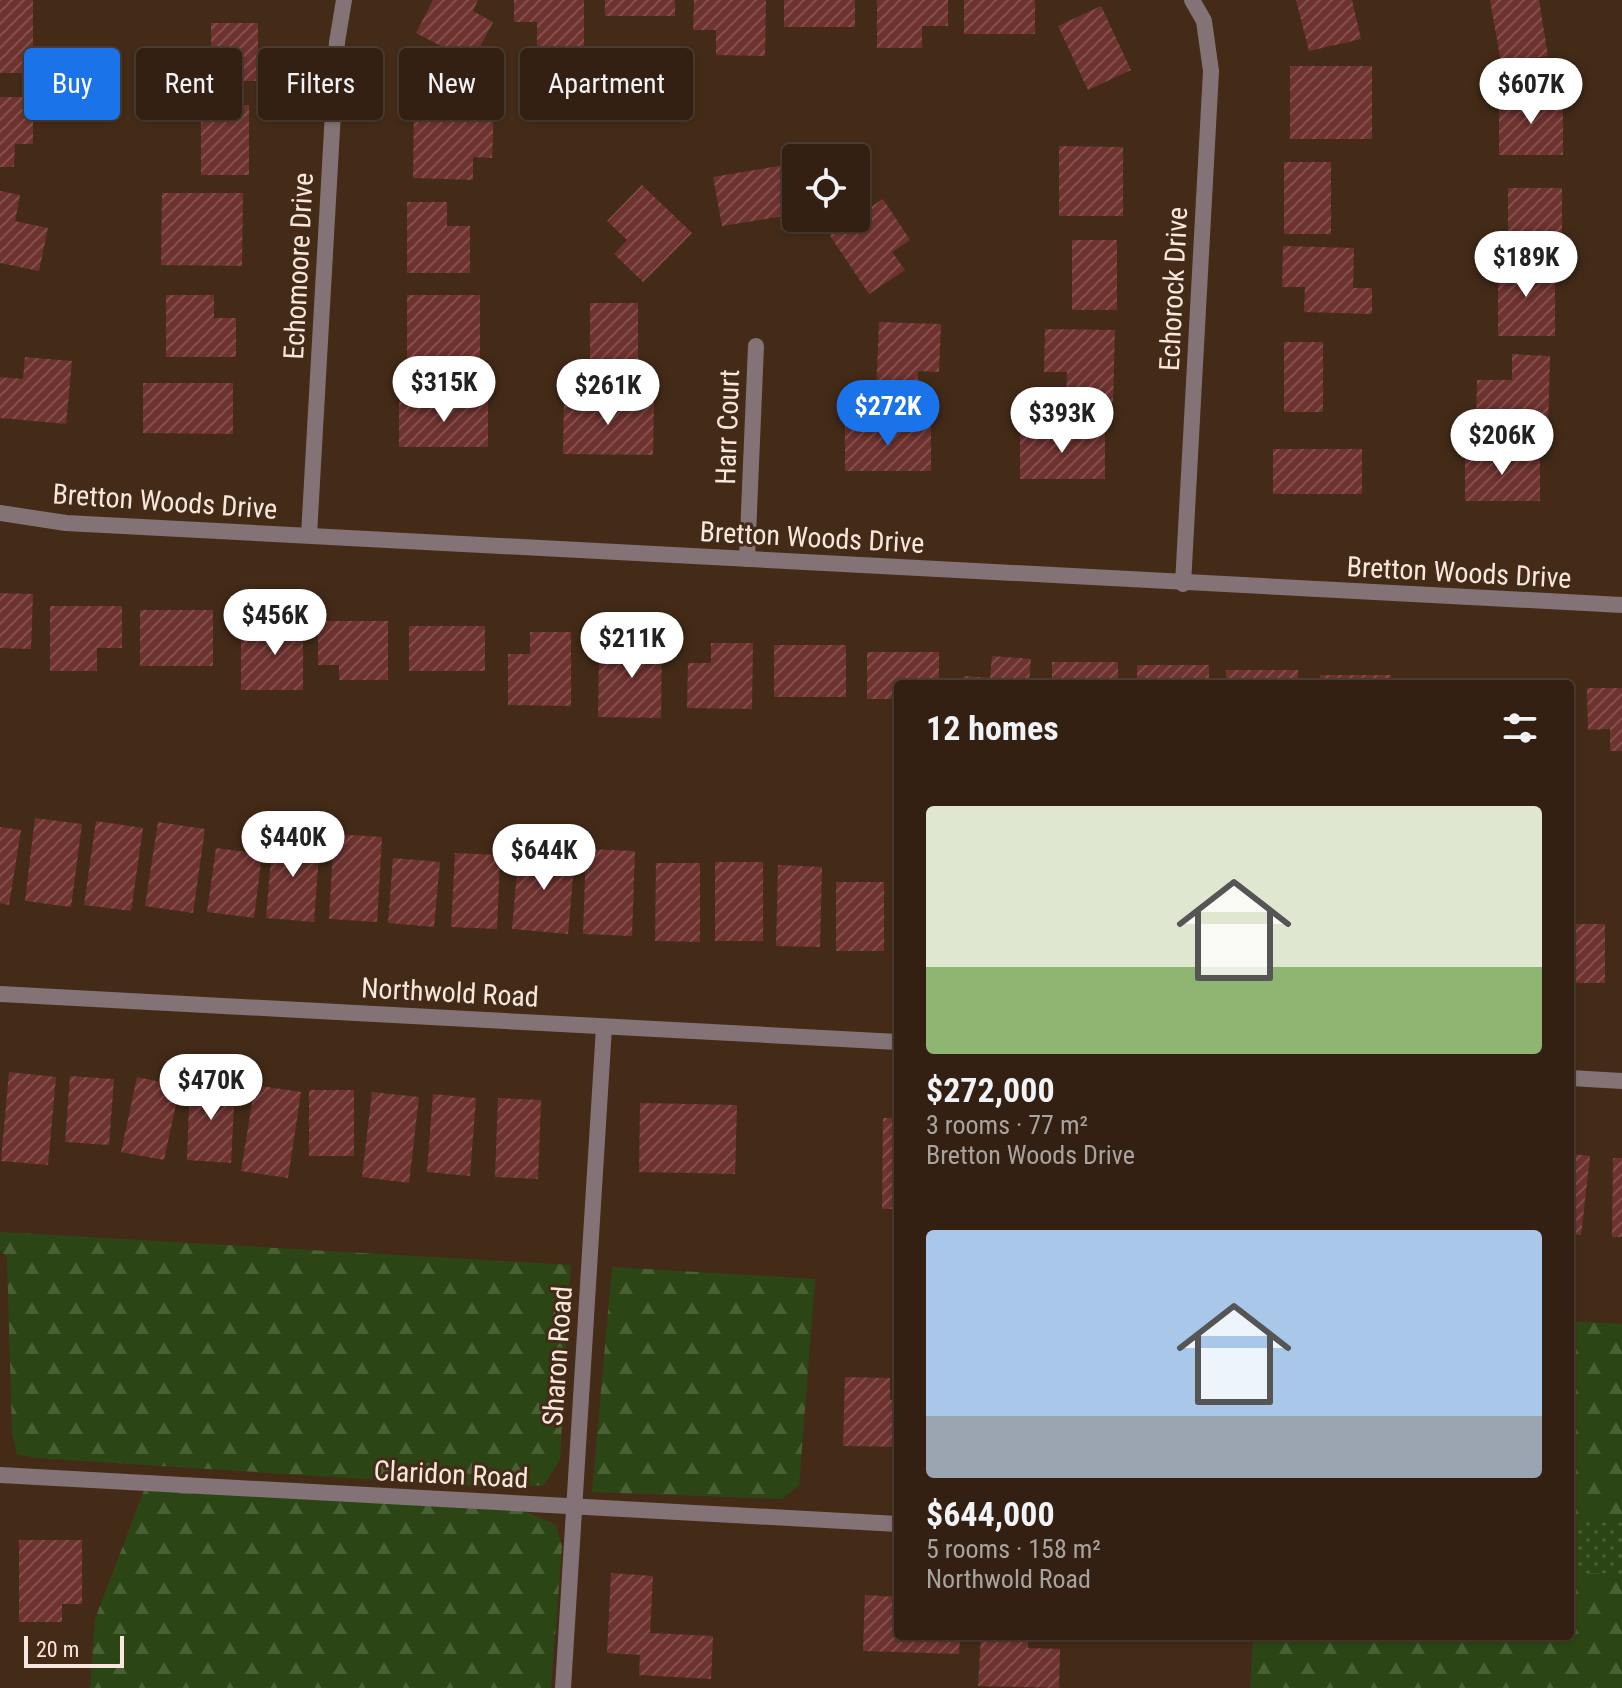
<!DOCTYPE html>
<meta charset="utf-8">
<style>
body{margin:0;font-family:"Roboto Condensed",sans-serif;background:#3e2d20;color:#f1f3f6;height:100vh;display:flex;flex-direction:column;font-size:30px;white-space:nowrap}
*{box-sizing:border-box;margin:0}
p{font-size:26px;color:#a9a39f}
.icon{flex:none;width:44px;height:44px;fill:none;stroke:currentColor;stroke-width:2;stroke-linecap:round;stroke-linejoin:round}
.map{position:relative;flex:1;overflow:hidden}
.panel{position:absolute;left:894px;top:680px;width:680px;height:960px;display:flex;flex-direction:column;background:#332012;border-radius:8px;box-shadow:0 2px 6px #0004,0 0 0 2px #4e3e32}
.panel>*{flex:none}
.top-card{position:absolute;left:24px;top:48px;width:750px;height:72px;display:flex;gap:16px}
.tools{position:absolute;left:782px;top:144px;display:grid;gap:16px}
.tools a{display:grid;place-items:center;width:88px;height:88px;border-radius:8px;background:#332012;box-shadow:0 2px 6px #0004,0 0 0 2px #4e3e32;font-size:40px}
.scale{position:absolute;left:24px;bottom:20px;width:100px;box-sizing:border-box;padding-left:8px;border:4px solid #f8e7dc;border-top:0;font-size:22px;line-height:28px;white-space:nowrap;color:#f8e7dc;-webkit-text-stroke:6px #442b18;paint-order:stroke}
.price{position:absolute;translate:-50% -68px;padding:0 18px;border-radius:28px;background:#fff;color:#222;font-size:26px;line-height:52px;filter:drop-shadow(0 2px 4px #0008)}
.price::after{content:'';position:absolute;left:50%;top:48px;width:24px;height:18px;margin-left:-12px;background:inherit;clip-path:polygon(0 0,100% 0,50% 100%)}
.price.current{background:#1a73e8;color:#fff}
ul{padding:0;list-style:none}
li{display:grid;align-content:center;gap:16px;height:424px;padding:0 32px}
li span{display:grid;place-items:center;height:248px;border-radius:8px;color:#555}
li>.icon{margin-inline-start:auto}
span .icon{width:144px;height:144px;fill:#fffc;stroke-width:1}
li b{font-size:34px}
h2{display:flex;justify-content:space-between;align-items:center;height:96px;padding:0 32px;font-size:34px}
.tag{padding:0 28px;border-radius:8px;background:#332012;box-shadow:0 2px 6px #0004,0 0 0 2px #4e3e32;font-size:28px;line-height:72px}
.tag.current{background:#1a73e8;color:#fff}
.map>svg:first-child{display:block}
.green{fill:url(#green-dots)}
.forest{fill:url(#forest-firs)}
.building{fill:url(#building-hatch)}
.lines{fill:none;stroke-linecap:round;stroke-linejoin:round}
.street{stroke:#837376;stroke-width:16}
.labels{text-anchor:middle;stroke-width:6;stroke-linejoin:round;paint-order:stroke}
.street-label{font-size:28px;fill:#f8e7dc;stroke:#442b18}
</style>
<div class="map">
<svg width="1622" height="1688" viewBox="0 0 1622 1688">
<defs>
<pattern id="green-dots" width="8" height="8" patternUnits="userSpaceOnUse" patternTransform="scale(2)"><rect width="8" height="8" fill="#2b4614"/><path d="M2 2h.1M6 6h.1" fill="none" stroke="#4a6136" stroke-width="1.8" stroke-linecap="round"/></pattern>
<pattern id="forest-firs" width="22" height="20" patternUnits="userSpaceOnUse" patternTransform="scale(2)"><rect width="22" height="20" fill="#2b4614"/><path d="M5 1l3.5 6h-7zM16 11l3.5 6h-7z" fill="#4a6136"/></pattern>
<pattern id="building-hatch" width="6" height="6" patternUnits="userSpaceOnUse" patternTransform="scale(2)"><rect width="6" height="6" fill="#6e322f"/><path d="M-1 1l2-2M0 6l6-6M5 7l2-2" fill="none" stroke="#83504d"/></pattern>
</defs>
<rect width="100%" height="100%" fill="#442b18"/>
<path class="green" d="M1570,1521L1622,1523V1574L1570,1573Z"/>
<g class="forest">
<path d="M0,1232L571,1265L560,1459L544,1485L506,1488L36,1458L17,1454L12,1433L7,1257L0,1251Z"/>
<path d="M612,1267L815,1279L799,1485L782,1499L592,1492Z"/>
<path d="M1570,1321L1622,1324V1523L1570,1521Z"/>
<path d="M145,1488L522,1510L556,1525L562,1546L551,1688H90L95,1619Z"/>
<path d="M1570,1573L1622,1574V1688H1250L1253,1636H1570Z"/>
</g>
<g class="building">
<rect x="0" y="0" width="33" height="73"/>
<path d="M433,0H478L473,11L493,22L472,62L416,33Z"/>
<path d="M514,0H584V46H537V22H514Z"/>
<rect x="605" y="0" width="70" height="16"/>
<path d="M694,0H766L765,56L716,55V30H693Z"/>
<rect x="784" y="0" width="71" height="27"/>
<path d="M877,0H948V26H922V48H877Z"/>
<rect x="964" y="0" width="71" height="34"/>
<path d="M1296,0H1352L1361,39L1309,51Z"/>
<path d="M1490,0H1539L1548,56L1501,63Z"/>
<path d="M1101,6L1131,70L1088,90L1058,26Z"/>
<rect x="211" y="23" width="47" height="58"/>
<rect x="1290" y="66" width="82" height="73"/>
<path d="M0,97H33V144H15L14,167H0Z"/>
<rect x="1499" y="98" width="64" height="57"/>
<rect x="201" y="105" width="48" height="70"/>
<path d="M414,106L494,108L492,158L473,157V180L413,178Z"/>
<path d="M1059,146L1123,147V216H1059Z"/>
<rect x="1284" y="162" width="47" height="72"/>
<path d="M796,163V214L722,226L713,177Z"/>
<path d="M642,185L692,233L643,282L614,254L627,240L607,221Z"/>
<rect x="1508" y="188" width="54" height="60"/>
<path d="M0,191L20,195L15,221L48,228L39,271L0,263Z"/>
<path d="M162,193H243L242,266L161,265Z"/>
<path d="M883,199L910,240L892,252L905,270L869,294L829,234Z"/>
<path d="M407,202H447V226H470V273H407Z"/>
<rect x="1072" y="240" width="45" height="70"/>
<path d="M1283,246L1354,248L1353,288H1372V314L1304,312L1305,287H1282Z"/>
<rect x="1498" y="262" width="57" height="74"/>
<path d="M166,295H214V318H236V357H166Z"/>
<rect x="407" y="295" width="73" height="71"/>
<rect x="590" y="303" width="48" height="71"/>
<path d="M879,322L941,324L939,372L918,371L917,395L876,394Z"/>
<path d="M1045,329L1115,330L1113,402L1066,400L1067,372H1044Z"/>
<rect x="1284" y="342" width="39" height="70"/>
<path d="M1512,354L1550,356L1548,427L1476,425L1477,380H1512Z"/>
<path d="M25,357L72,361L66,424L0,418V377L23,379Z"/>
<path d="M143,383H233V434L143,433Z"/>
<path d="M564,399L654,400L653,455L563,454Z"/>
<rect x="399" y="401" width="89" height="46"/>
<rect x="845" y="425" width="86" height="46"/>
<rect x="1020" y="431" width="85" height="48"/>
<rect x="1273" y="449" width="89" height="45"/>
<rect x="1465" y="453" width="75" height="48"/>
<path d="M0,593L33,594L31,649L0,648Z"/>
<path d="M50,606H122V648H97V671H50Z"/>
<rect x="140" y="610" width="73" height="56"/>
<path d="M265,617H303V690H241V639H265Z"/>
<path d="M318,621H388V680H339V665H318Z"/>
<rect x="409" y="626" width="76" height="45"/>
<path d="M530,632H571V706L508,705V654H530Z"/>
<path d="M621,636H662L661,718L598,717L599,659L620,660Z"/>
<path d="M711,643H753L752,709L687,708L688,663H711Z"/>
<rect x="774" y="645" width="72" height="52"/>
<path d="M867,652H939V684H898V699H867Z"/>
<path d="M992,656L1031,659L1029,684H963L964,676L990,678Z"/>
<rect x="1052" y="662" width="66" height="22"/>
<rect x="1137" y="665" width="72" height="19"/>
<rect x="1226" y="670" width="72" height="14"/>
<rect x="1320" y="675" width="71" height="9"/>
<rect x="1409" y="680" width="69" height="4"/>
<path d="M1587,688H1622V751H1610V729L1588,730Z"/>
<path d="M35,818L82,824L71,907L25,901Z"/>
<path d="M96,821L143,828L131,911L84,905Z"/>
<path d="M158,822L205,829L193,913L145,906Z"/>
<path d="M0,827L21,830L9,905L0,903Z"/>
<path d="M334,834L382,837L377,922L329,919Z"/>
<path d="M273,836L320,840L314,922L266,918Z"/>
<path d="M216,848L262,854L254,918L207,912Z"/>
<path d="M586,849L635,851L632,936L583,934Z"/>
<path d="M519,850L575,855L568,934L512,929Z"/>
<path d="M455,853L500,855L497,929L451,927Z"/>
<path d="M393,858L440,862L434,927L388,923Z"/>
<rect x="715" y="862" width="48" height="79"/>
<path d="M656,863H700V942L655,941Z"/>
<path d="M778,865L822,867L820,947L776,946Z"/>
<rect x="836" y="882" width="48" height="69"/>
<rect x="1570" y="924" width="35" height="59"/>
<path d="M9,1072L56,1077L48,1165L1,1161Z"/>
<path d="M70,1076L114,1079L109,1145L65,1142Z"/>
<path d="M137,1077L180,1086L164,1160L121,1152Z"/>
<path d="M190,1082L235,1084L231,1163L187,1160Z"/>
<path d="M255,1085L301,1092L288,1178L241,1171Z"/>
<rect x="309" y="1090" width="45" height="66"/>
<path d="M372,1092L419,1097L409,1183L362,1177Z"/>
<path d="M433,1094L476,1098L470,1176L427,1172Z"/>
<path d="M498,1098L541,1100L538,1179L495,1177Z"/>
<path d="M640,1103L737,1105L735,1174L639,1172Z"/>
<path d="M883,1118H898V1209H882Z"/>
<path d="M1570,1154L1590,1156L1581,1235L1570,1234Z"/>
<path d="M1613,1158H1622V1237H1612Z"/>
<path d="M845,1377L890,1378V1400H898V1447L843,1446Z"/>
<path d="M19,1540H82V1604H62V1622H19Z"/>
<path d="M611,1573L653,1576L650,1633L713,1636L711,1679L639,1675L640,1655L607,1653Z"/>
<path d="M865,1595L898,1597V1636H960L959,1654L863,1651Z"/>
<path d="M981,1636H1028V1648L1060,1649L1059,1688L978,1686Z"/>
</g>
<g class="lines">
<g class="street">
<path d="M0,513L66,523L1622,605"/>
<path d="M309,535L337,42L344,0"/>
<path d="M747,559L756,346"/>
<path d="M1183,584L1211,71L1204,21L1192,0"/>
<path d="M0,994L898,1042"/>
<path d="M1570,1078L1622,1081"/>
<path d="M0,1475L898,1524"/>
<path d="M563,1688L604,1027"/>
</g>
</g>
<g class="labels">
<g class="street-label">
<text transform="translate(298 266) rotate(-87)" y="10">Echomoore Drive</text>
<text transform="translate(1173 289) rotate(-87)" y="10">Echorock Drive</text>
<text transform="translate(727 427) rotate(-88)" y="10">Harr Court</text>
<text transform="translate(165 501) rotate(4)" y="10">Bretton Woods Drive</text>
<text transform="translate(812 537) rotate(3)" y="10">Bretton Woods Drive</text>
<text transform="translate(1459 572) rotate(3)" y="10">Bretton Woods Drive</text>
<text transform="translate(450 992) rotate(3)" y="10">Northwold Road</text>
<text transform="translate(557 1356) rotate(-86)" y="10">Sharon Road</text>
<text transform="translate(451 1474) rotate(3)" y="10">Claridon Road</text>
</g>
</g>
</svg>
<div class="tools">
<a><svg class="icon" aria-label="locate" viewBox="0 0 24 24"><circle cx="12" cy="12" r="6"/><path d="M12 2v4M12 18v4M2 12h4M18 12h4"/></svg></a>
</div>
<div class="scale">20 m</div>
<b class="price" style="left:1531px;top:126px">$607K</b>
<b class="price" style="left:1526px;top:299px">$189K</b>
<b class="price" style="left:444px;top:424px">$315K</b>
<b class="price" style="left:608px;top:427px">$261K</b>
<b class="price current" style="left:888px;top:448px">$272K</b>
<b class="price" style="left:1062px;top:455px">$393K</b>
<b class="price" style="left:1502px;top:477px">$206K</b>
<b class="price" style="left:275px;top:657px">$456K</b>
<b class="price" style="left:632px;top:680px">$211K</b>
<b class="price" style="left:293px;top:879px">$440K</b>
<b class="price" style="left:544px;top:892px">$644K</b>
<b class="price" style="left:211px;top:1122px">$470K</b>
<div class="top-card">
<a class="tag current">Buy</a>
<a class="tag">Rent</a>
<a class="tag">Filters</a>
<a class="tag">New</a>
<a class="tag">Apartment</a>
</div>
<section class="panel">
<h2>12 homes<svg class="icon" aria-label="filters" viewBox="0 0 24 24"><path d="M4 7h16M4 17h16"/><circle cx="9" cy="7" r="2"/><circle cx="15" cy="17" r="2"/></svg></h2>
<ul>
<li><span style="background:linear-gradient(#dfe7d0 65%,#8fb573 0)"><svg class="icon" aria-label="home" viewBox="0 0 24 24"><path d="M3 11l9-7 9 7M6 9v11h12V9"/></svg></span><div><b>$272,000</b><p>3 rooms · 77 m²</p><p>Bretton Woods Drive</p></div></li>
<li><span style="background:linear-gradient(#a9c7e8 75%,#9aa5b1 0)"><svg class="icon" aria-label="home" viewBox="0 0 24 24"><path d="M3 11l9-7 9 7M6 9v11h12V9"/></svg></span><div><b>$644,000</b><p>5 rooms · 158 m²</p><p>Northwold Road</p></div></li>
</ul>
</section>
</div>
